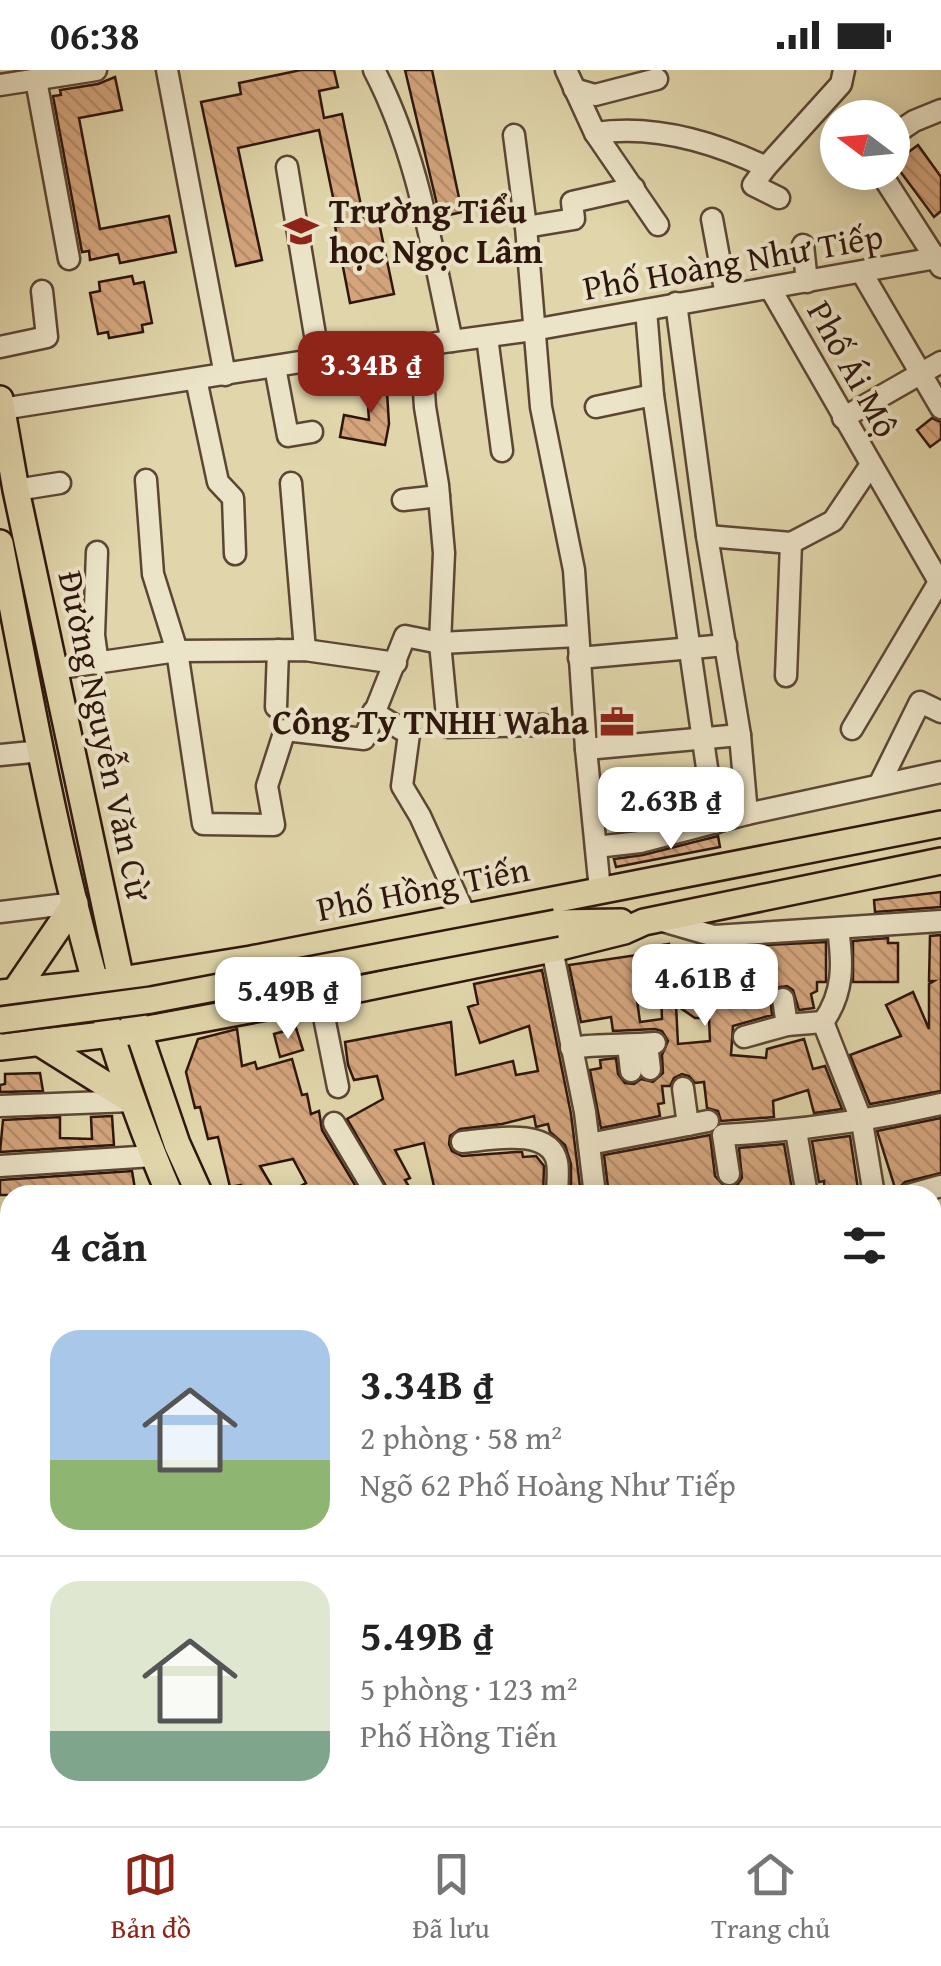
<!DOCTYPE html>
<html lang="vi">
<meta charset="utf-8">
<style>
body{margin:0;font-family:"Gentium Book Plus",serif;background:#f2f2f2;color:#222;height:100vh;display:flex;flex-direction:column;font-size:38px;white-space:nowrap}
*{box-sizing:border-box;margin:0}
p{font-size:32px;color:#767676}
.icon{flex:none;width:55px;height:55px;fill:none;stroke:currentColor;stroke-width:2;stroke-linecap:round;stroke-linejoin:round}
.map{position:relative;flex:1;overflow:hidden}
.sheet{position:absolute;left:0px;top:1115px;width:942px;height:642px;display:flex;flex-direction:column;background:#fff;border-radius:30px 30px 0 0;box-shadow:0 5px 25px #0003}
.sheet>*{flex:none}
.needle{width:65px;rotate:286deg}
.tools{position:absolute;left:820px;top:30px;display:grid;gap:20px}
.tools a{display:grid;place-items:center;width:90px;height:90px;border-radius:50%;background:#fff;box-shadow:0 5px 25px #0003;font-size:50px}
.price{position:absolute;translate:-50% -85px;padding:0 22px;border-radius:20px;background:#fff;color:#222;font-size:32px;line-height:65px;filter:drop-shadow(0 2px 5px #0008)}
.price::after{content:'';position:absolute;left:50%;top:60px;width:30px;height:22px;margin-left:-15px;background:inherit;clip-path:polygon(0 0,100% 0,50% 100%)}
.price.current{background:#8f2418;color:#fff}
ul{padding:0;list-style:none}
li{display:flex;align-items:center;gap:30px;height:250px;padding:0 50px}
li+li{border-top:2px solid #e0e0e0}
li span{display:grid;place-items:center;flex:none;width:280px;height:200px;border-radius:30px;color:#555}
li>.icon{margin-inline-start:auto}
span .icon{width:120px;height:120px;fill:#fffc;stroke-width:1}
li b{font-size:42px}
h2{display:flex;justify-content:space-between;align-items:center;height:120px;padding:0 50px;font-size:42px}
.status{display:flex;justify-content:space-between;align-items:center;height:70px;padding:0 50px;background:#fff;direction:ltr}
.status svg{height:28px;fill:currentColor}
.tab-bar{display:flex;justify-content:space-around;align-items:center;height:140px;border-top:2px solid #e0e0e0;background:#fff;font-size:28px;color:#767676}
.tab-bar a{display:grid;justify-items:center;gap:5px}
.tab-bar .current{color:#8f2418}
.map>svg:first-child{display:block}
.building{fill:url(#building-back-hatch);stroke:#2e160d;stroke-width:2.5;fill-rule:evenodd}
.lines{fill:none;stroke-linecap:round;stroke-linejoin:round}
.minor-casing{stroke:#5b4634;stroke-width:25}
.major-casing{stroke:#2e160d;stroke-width:30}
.minor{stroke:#ece4c8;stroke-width:20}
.major{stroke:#e1d6ab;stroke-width:25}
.major-bridge-casing{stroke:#2e160d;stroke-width:30;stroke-linecap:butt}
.major-bridge{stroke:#e1d6ab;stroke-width:25}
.labels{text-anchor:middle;stroke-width:8;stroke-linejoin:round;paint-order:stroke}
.poi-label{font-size:35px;font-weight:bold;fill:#2e160d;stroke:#ece4c8;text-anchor:start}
.street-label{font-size:35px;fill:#2e160d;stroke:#ece4c8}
</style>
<div class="status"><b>06:38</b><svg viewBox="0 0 49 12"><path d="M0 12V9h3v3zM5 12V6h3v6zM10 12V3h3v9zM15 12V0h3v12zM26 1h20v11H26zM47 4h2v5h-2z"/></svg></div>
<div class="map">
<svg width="941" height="1756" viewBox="0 0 941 1756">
<defs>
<pattern id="building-back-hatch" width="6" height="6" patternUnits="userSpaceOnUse" patternTransform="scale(2.5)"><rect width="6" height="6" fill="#d5a67e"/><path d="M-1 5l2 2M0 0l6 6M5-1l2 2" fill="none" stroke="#b78e6c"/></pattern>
</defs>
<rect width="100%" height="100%" fill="#e1d6ab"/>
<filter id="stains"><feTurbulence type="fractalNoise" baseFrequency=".002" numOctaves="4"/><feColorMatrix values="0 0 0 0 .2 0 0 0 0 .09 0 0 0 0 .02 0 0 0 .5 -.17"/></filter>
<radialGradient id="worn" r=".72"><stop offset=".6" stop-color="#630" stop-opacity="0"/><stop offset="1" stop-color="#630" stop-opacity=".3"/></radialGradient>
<g class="building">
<path d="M301,0H334L338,17L319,21L324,48L342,44L364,150L378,148L394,224L350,233L335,156H339L319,60L238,78L262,190L236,196L201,32L241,24L239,13Z"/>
<path d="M405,0H432L462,142L440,147Z"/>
<path d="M115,7L122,40L79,48L100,159L169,146L176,182L120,193L118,184L90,190L89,181L82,182L53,26L61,25L60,20L98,14Z"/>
<path d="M918,75L941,107V141L934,147L894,93Z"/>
<path d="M132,206L134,214L144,212L152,253L142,255L143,262L109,268L108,262L98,264L90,223L100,221L99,212Z"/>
<path d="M386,306L389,354L385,375L340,367L344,345L369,350L366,308Z"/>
<path d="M932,348L941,352V369L930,377L917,360Z"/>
<path d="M718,766L720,777L616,797L614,789L643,785Z"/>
<path d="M941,822V837L875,842L874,830Z"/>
<path d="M941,865V1021L870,1034L850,985L901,966L886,935L913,922L929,959V914L934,911H929L930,866Z"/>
<path d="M888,868V873H898V912H853V871Z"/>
<path d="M826,872V912H817V921L811,924L814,938L799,940L793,920L787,916L775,918L770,925L772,945L733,956L731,985L766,988L767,979L804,969L813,999L825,996L842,1039L814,1043L808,1020L773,1031L774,1047L721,1051L718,1041L707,1038L704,1012L695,1013L689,1006L682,1004L674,1008L670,1016H662L664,1033L658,1034L660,1046L601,1058L590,1000L601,998L600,990L616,988L618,1004L625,1013L634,1014L641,1009L653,1012L663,1003L662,985L668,971L662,961L655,959L613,961L611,947L581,952L569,895L651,883L650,877L669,874L676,922L718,920L707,878ZM661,918V922H658L661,925L662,949L640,952L636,922ZM676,935L695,948H709L710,971L678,974Z"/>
<path d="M542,900L571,1044L581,1125H571V1094L565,1075L550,1062L548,1054L536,1057L534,1046L502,1054L460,1059L450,1066L449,1074L452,1081L462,1086L516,1082H522L523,1087L536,1086L544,1096L543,1125H436L424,1073L395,1080L410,1108L405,1110L414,1125H391L347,1049L383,1029L377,1006L354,1010L348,995L345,972L451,952L456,1005L513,991L516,1005L538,1001L529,956L480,973L468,937L478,934L474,914Z"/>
<path d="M296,958L303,980L280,987L274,964Z"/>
<path d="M237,959L242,996L255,992L257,999L292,989L302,1025L307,1024L311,1044L319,1041L322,1060L358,1120L348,1125H284L306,1113L293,1089L260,1096L277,1125H247L241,1115L230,1117L218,1067L208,1069L200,1037L195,1038L186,1002L198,969Z"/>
<path d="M40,1003L43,1021L0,1022V1015L5,1014V1004Z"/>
<path d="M112,1046L114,1075L0,1082L3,1050L60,1047V1068L92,1069L91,1047Z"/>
<path d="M941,1048V1103L905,1112L896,1121L877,1061Z"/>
<path d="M710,1065L715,1106L725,1117L737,1115L742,1108L739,1078L784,1074L793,1125H609L604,1085Z"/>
<path d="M850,1066L858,1119L852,1120L853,1125H825L824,1111L819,1112L812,1071Z"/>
<path d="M132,1101L136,1125H0V1110Z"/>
</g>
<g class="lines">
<g class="minor-casing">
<g id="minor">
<path d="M167,0L225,305"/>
<path d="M374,0C418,84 432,180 452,271"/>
<path d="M566,0L595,63L658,155"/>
<path d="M36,10L69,189"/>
<path d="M0,15L96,0"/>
<path d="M574,19L595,25L657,9"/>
<path d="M595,63C654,54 714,72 766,97L841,14L844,0"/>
<path d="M514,65L526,157L541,337L574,500L586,679L600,820"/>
<path d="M892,66L914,51L941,40"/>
<path d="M287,97L319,289"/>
<path d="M766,97L753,115L779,128"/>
<path d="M880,102L941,197"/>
<path d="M712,149L726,225"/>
<path d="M526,157L574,149L572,132L634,118"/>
<path d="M803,175L807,212"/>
<path d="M862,203L941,338"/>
<path d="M770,218L941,515"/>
<path d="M676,233L707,466L740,665L747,744"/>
<path d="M646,240L653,325L715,753"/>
<path d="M487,267L502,381"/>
<path d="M421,276L425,337L438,415L444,483L440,573L448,657L543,655"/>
<path d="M0,277L47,267L42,221"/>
<path d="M275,297L288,366L312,362"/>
<path d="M196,309L218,412L233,428L235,484"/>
<path d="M596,337L653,325"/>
<path d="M2,339L319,289L533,260L941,187"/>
<path d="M843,348L941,292"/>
<path d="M146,410L153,504L177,581L203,754L274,755L267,716L285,660L364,669L405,566L440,573L578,566"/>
<path d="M291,413L305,580"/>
<path d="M16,420L60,413"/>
<path d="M403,430L439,426"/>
<path d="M707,466L791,473L833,451L870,396"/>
<path d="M97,482L94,565L98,594"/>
<path d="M579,588L726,575"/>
<path d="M54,599L177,581L305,580L396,593"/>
<path d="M786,606L791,473"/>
<path d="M276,637L278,580"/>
<path d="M373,642L409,664L402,716L420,746L466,847"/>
<path d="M852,659L939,512"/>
<path d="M586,679L740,665"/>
<path d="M0,685L42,681"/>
<path d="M879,715L920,632L941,642"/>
<path d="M596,777L640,772L747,744L941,702"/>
<path d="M0,842L75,833"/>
<path d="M659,850L714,866L941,851"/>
<path d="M552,879L585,1042L595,1125"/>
<path d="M320,927L338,1017"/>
<path d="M783,929L787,955"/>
<path d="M823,952L862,1052L874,1125"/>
<path d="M823,952C844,923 843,893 838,859"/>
<path d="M744,967L787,955L823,952"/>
<path d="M647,974L650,999"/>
<path d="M628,975L631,1001"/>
<path d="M571,978C600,973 626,976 655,973"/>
<path d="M683,1018L688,1055"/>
<path d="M0,1036L132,1031"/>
<path d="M334,1053L377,1125"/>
<path d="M796,1061L807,1125"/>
<path d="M462,1072C488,1070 550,1056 557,1092C559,1102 557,1115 557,1125"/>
<path d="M589,1074L708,1051"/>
<path d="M0,1096L153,1086"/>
<path d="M729,1104L723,1065C798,1061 868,1051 941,1034"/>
<path d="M909,1125L941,1116"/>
<path d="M0,1197L10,1196"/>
<path d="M932,1248L941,1246"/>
<path d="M0,1289L1,1318"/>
<path d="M940,1294L941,1298"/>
<path d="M0,1352L3,1353"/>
<path d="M0,1451L10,1448"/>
<path d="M938,1453L941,1464"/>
<path d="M0,1593H10"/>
<path d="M0,1682L10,1685"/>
<path d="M932,1741L941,1739"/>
<path d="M327,1748L329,1756"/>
<path d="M795,1748L798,1756"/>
<path d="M813,1756H833"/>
<path d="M853,1756L878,1748"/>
</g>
</g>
<g class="major-casing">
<g id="major">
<path d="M0,329L16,420L121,910L177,1074L200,1125"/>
<path d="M0,473C43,693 80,918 170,1125"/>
<path d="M556,853L621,852"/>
<path d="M15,921L75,833"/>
<path d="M0,923L121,910L251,889L941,754"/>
<path d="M38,972L132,1031"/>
<path d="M0,977L137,961L320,927L552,879L624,861L644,852L941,791"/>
<path d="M526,1748L530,1756"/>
<path d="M555,1748L559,1756"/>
</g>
</g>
<use href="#minor" class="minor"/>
<use href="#major" class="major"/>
<g class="major-bridge-casing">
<path id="major-bridge" d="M0,950L151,930L556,853"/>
</g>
<use href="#major-bridge" class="major-bridge"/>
</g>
<defs>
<g id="school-bare" transform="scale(2.7)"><path d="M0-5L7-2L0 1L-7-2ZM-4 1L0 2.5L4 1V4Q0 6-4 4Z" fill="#8f2418" stroke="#ece4c8" stroke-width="2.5" paint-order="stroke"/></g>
<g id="office-bare" transform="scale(2.7)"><path d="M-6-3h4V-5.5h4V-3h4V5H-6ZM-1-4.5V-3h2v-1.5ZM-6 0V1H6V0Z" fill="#8f2418" stroke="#ece4c8" stroke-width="2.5" paint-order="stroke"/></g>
</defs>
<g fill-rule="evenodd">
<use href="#school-bare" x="301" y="161"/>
<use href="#office-bare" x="617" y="652"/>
</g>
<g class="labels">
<g class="poi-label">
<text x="329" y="153">Trường Tiểu<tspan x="329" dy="40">học Ngọc Lâm</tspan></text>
<text x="589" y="664" text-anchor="end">Công Ty TNHH Waha</text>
</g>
<g class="street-label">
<text transform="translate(733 192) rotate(-10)" y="12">Phố Hoàng Như Tiếp</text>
<text transform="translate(853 299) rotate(61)" y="12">Phố Ái Mộ</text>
<text transform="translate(105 666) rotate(78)" y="12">Đường Nguyễn Văn Cừ</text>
<text transform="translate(423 819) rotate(-11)" y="12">Phố Hồng Tiến</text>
</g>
</g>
<rect width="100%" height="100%" filter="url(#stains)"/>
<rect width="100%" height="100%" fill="url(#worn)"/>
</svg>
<div class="tools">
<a><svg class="needle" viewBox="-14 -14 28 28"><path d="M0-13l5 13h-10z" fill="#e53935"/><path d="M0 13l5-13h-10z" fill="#767676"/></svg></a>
</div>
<b class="price current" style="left:371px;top:346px">3.34B ₫</b>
<b class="price" style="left:671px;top:782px">2.63B ₫</b>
<b class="price" style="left:705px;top:959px">4.61B ₫</b>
<b class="price" style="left:288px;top:972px">5.49B ₫</b>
<section class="sheet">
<h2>4 căn<svg class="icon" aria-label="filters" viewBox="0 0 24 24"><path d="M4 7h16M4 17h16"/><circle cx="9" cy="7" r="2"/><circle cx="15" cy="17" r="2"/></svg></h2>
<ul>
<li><span style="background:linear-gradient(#a9c7e8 65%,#8fb573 0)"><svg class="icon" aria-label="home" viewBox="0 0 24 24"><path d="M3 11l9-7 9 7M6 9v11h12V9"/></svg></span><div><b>3.34B ₫</b><p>2 phòng · 58 m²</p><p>Ngõ 62 Phố Hoàng Như Tiếp</p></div></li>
<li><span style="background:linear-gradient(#dfe7d0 75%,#7fa58c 0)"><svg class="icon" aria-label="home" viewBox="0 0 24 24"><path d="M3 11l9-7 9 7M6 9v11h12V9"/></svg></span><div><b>5.49B ₫</b><p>5 phòng · 123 m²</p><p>Phố Hồng Tiến</p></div></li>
</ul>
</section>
</div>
<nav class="tab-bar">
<a class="current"><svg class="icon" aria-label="map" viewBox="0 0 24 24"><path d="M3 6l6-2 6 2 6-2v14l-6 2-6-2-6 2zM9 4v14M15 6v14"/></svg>Bản đồ</a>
<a><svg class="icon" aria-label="saved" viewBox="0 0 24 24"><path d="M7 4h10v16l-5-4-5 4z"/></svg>Đã lưu</a>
<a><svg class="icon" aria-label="home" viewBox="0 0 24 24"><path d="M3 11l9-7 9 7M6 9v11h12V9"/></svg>Trang chủ</a>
</nav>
